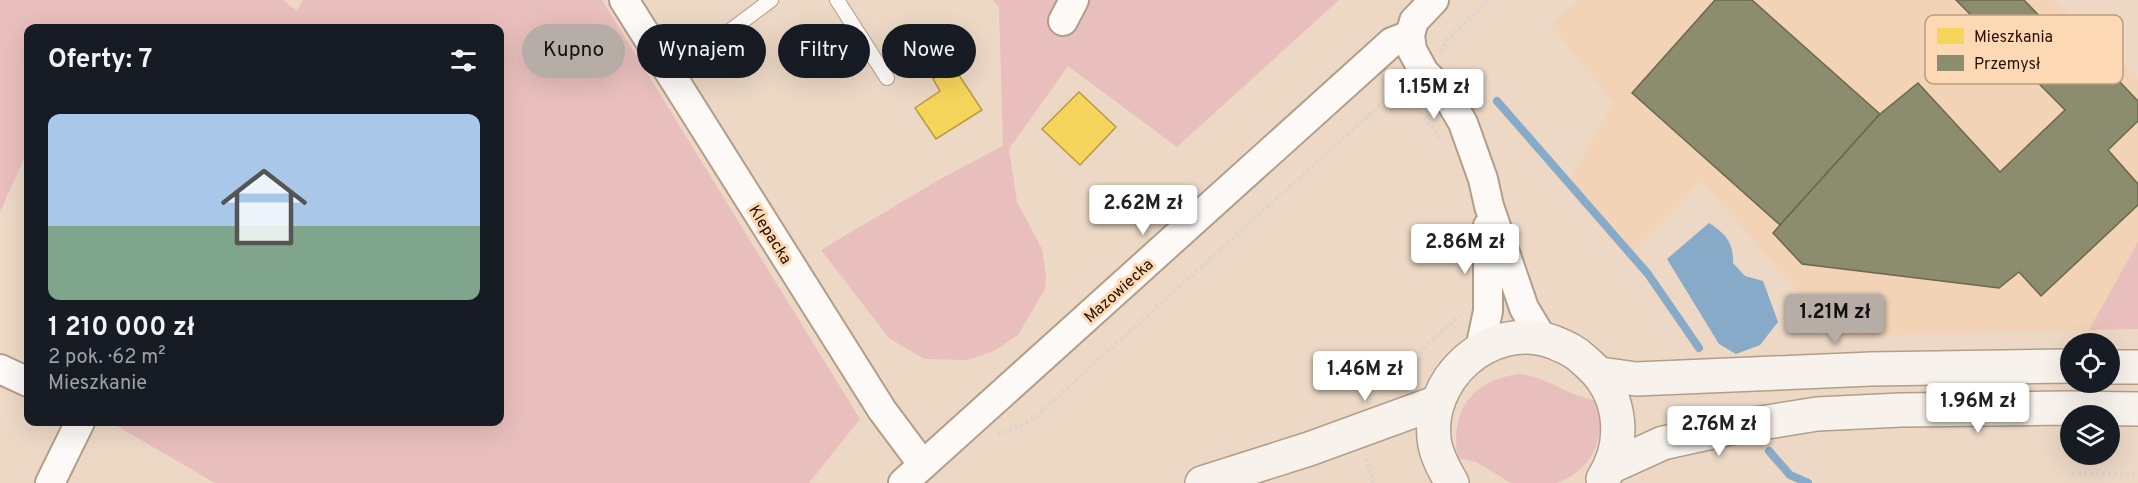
<!DOCTYPE html>
<html lang="pl">
<meta charset="utf-8">
<style>
body{margin:0;font-family:Overpass,sans-serif;background:#20242c;color:#f1f3f6;height:100vh;display:flex;flex-direction:column;font-size:22px;white-space:nowrap}
*{box-sizing:border-box;margin:0}
p{font-size:20px;color:#9ea1a6}
.icon{flex:none;width:33px;height:33px;fill:none;stroke:currentColor;stroke-width:2;stroke-linecap:round;stroke-linejoin:round}
.map{position:relative;flex:1;overflow:hidden}
.panel{position:absolute;left:24px;top:24px;width:480px;height:402px;display:flex;flex-direction:column;background:#171b24;border-radius:12px;box-shadow:0 6px 24px #0002}
.panel>*{flex:none}
.hud{position:absolute;left:522px;top:24px;width:570px;height:54px;display:flex;gap:12px}
.controls{position:absolute;left:2060px;top:333px;display:grid;gap:12px}
.controls a{display:grid;place-items:center;width:60px;height:60px;border-radius:50%;background:#171b24;box-shadow:0 6px 24px #0002;font-size:30px}
.price{position:absolute;translate:-50% -51px;padding:0 14px;border-radius:6px;background:#fff;color:#222;font-size:20px;line-height:39px;filter:drop-shadow(0 2px 3px #0008)}
.price::after{content:'';position:absolute;left:50%;top:36px;width:18px;height:14px;margin-left:-9px;background:inherit;clip-path:polygon(0 0,100% 0,50% 100%)}
.price.current{background:#b5ada6;color:#111}
ul{padding:0;list-style:none}
li{display:grid;align-content:center;gap:12px;height:318px;padding:0 24px}
li span{display:grid;place-items:center;height:186px;border-radius:12px;color:#555}
li>.icon{margin-inline-start:auto}
span .icon{width:108px;height:108px;fill:#fffc;stroke-width:1}
li b{font-size:26px}
h2{display:flex;justify-content:space-between;align-items:center;height:72px;padding:0 24px;font-size:26px}
.chip{padding:0 21px;border-radius:27px;background:#171b24;box-shadow:0 6px 24px #0002;font-size:21px;line-height:54px}
.chip.current{background:#b5ada6;color:#111}
.map>svg:first-child{display:block}
.built{fill:#f2d3b5}
.green{fill:#e9bfbd}
.water{fill:#86aac8}
.homes{fill:#f6d55c;stroke:#b89a40;stroke-width:1.5}
.industry{fill:#8c8c6e;stroke:#6d674d;stroke-width:1.5}
.lines{fill:none;stroke-linecap:round;stroke-linejoin:round}
.stream{stroke:#86aac8;stroke-width:8}
.service-casing{stroke:#b19e89;stroke-width:16}
.minor-casing{stroke:#b19e89;stroke-width:32}
.secondary-casing{stroke:#b19e89;stroke-width:36}
.path{stroke:#dcd5cf;stroke-width:4;stroke-dasharray:3 3;stroke-linecap:butt}
.service{stroke:#fcf9f6;stroke-width:14}
.minor{stroke:#fcf9f6;stroke-width:28}
.secondary{stroke:#f7f2ec;stroke-width:33}
.labels{text-anchor:middle;stroke-width:6;stroke-linejoin:round;paint-order:stroke}
.street-label{font-size:16px;fill:#261100;stroke:#fdd8b4}
.key{fill:#fdd8b4;stroke:#bc9c7e;stroke-width:1.5}
.key-label{font-size:16px;fill:#261100}
</style>
<div class="map">
<svg width="2138" height="483" viewBox="0 0 2138 483">
<rect width="100%" height="100%" fill="#ecd8c5"/>
<path class="built" d="M1578,0H2054L2138,79V242L2089,330L1837,336L1701,181L1633,252L1567,184L1613,103L1551,25Z"/>
<g class="green">
<path d="M0,0H283L297,11L303,0H602L860,419L809,483H215L110,422H500V28H28V150L0,212Z"/>
<path d="M993,0H1339L1177,147L1068,66L1009,149L1017,202L1042,249L1046,276L1045,289L1018,335L994,351L968,360L924,359L889,338L821,250L942,178L1003,146L999,7Z"/>
<path d="M2138,242V329L2089,330Z"/>
<path d="M1519,374C1551,378 1568,397 1599,401C1606,436 1593,471 1556,483H1511L1476,462L1458,458C1449,411 1472,380 1519,374Z"/>
</g>
<path class="water" d="M1709,223C1725,233 1734,243 1733,263L1745,276L1763,281L1778,322L1760,345L1736,354L1719,344L1667,259Z"/>
<g class="homes">
<path d="M953,66L982,110L936,139L915,108L940,91L933,79Z"/>
<path d="M1079,92L1116,127L1080,165L1042,129Z"/>
</g>
<g class="industry">
<path d="M1715,0H1752L1880,114L1780,225L1632,93Z"/>
<path d="M1956,0H2024L2074,52L2084,44L2138,101V121L2108,150L2138,184V205L2041,296L2019,272L1999,288L1802,264L1773,233L1880,114L1918,83L2000,172L2065,110Z"/>
</g>
<g class="lines">
<g class="stream">
<path d="M1497,101L1648,274L1699,348"/>
<path d="M1769,451L1790,475L1808,483"/>
</g>
<g class="service-casing">
<g id="service">
<path d="M837,0L887,78"/>
<path d="M671,75L771,0"/>
</g>
</g>
<g class="minor-casing">
<g id="minor">
<path d="M624,0L882,410L923,465"/>
<path d="M1434,0L1414,21L1410,35L1412,50L1424,72L1446,94L1463,123L1483,179L1489,206L1524,308L1542,338"/>
<path d="M1063,21L1074,0"/>
<path d="M1480,349L1488,311V226"/>
<path d="M0,369L28,382"/>
<path d="M50,483L80,422"/>
<path d="M903,483L1392,42L1410,35"/>
</g>
</g>
<g class="secondary-casing">
<g id="secondary">
<path d="M2109,367H2138"/>
<path d="M1601,374L1636,379L1871,369L2070,366"/>
<path d="M1610,467L1663,443L1736,427L1817,414L1901,410L2067,408L2138,409"/>
<path d="M1202,483L1309,449L1438,402"/>
<path d="M1452,483C1445,471 1438,459 1435,445C1423,381 1489,319 1553,342C1565,347 1575,351 1584,360C1598,372 1607,383 1613,400C1622,428 1618,455 1603,479"/>
</g>
</g>
<g class="path">
<path d="M1442,52L1447,39L1489,0"/>
<path d="M1414,102L1439,138"/>
<path d="M1393,386L1424,348L1460,315"/>
<path d="M998,435L1032,420L1388,98L1404,90"/>
<path d="M1366,458L1373,483"/>
<path d="M2072,473L2138,475"/>
</g>
<use href="#service" class="service"/>
<use href="#minor" class="minor"/>
<use href="#secondary" class="secondary"/>
</g>
<g class="labels">
<g class="street-label">
<text transform="translate(771 234) rotate(58)" y="6">Klepacka</text>
<text transform="translate(1118 290) rotate(-42)" y="6">Mazowiecka</text>
</g>
</g>
<rect x="1925" y="15" width="198" height="69" rx="9" class="key"/>
<rect x="1937" y="28" width="27" height="16" fill="#f6d55c"/>
<rect x="1937" y="55" width="27" height="16" fill="#8c8c6e"/>
<g class="key-label">
<text x="1974" y="42">Mieszkania</text>
<text x="1974" y="69">Przemysł</text>
</g>
</svg>
<div class="controls">
<a><svg class="icon" aria-label="locate" viewBox="0 0 24 24"><circle cx="12" cy="12" r="6"/><path d="M12 2v4M12 18v4M2 12h4M18 12h4"/></svg></a>
<a><svg class="icon" aria-label="layers" viewBox="0 0 24 24"><path d="M12 4l9 5-9 5-9-5zM3 14l9 5 9-5"/></svg></a>
</div>
<b class="price" style="left:1434px;top:120px">1.15M zł</b>
<b class="price" style="left:1143px;top:236px">2.62M zł</b>
<b class="price" style="left:1465px;top:275px">2.86M zł</b>
<b class="price current" style="left:1835px;top:345px">1.21M zł</b>
<b class="price" style="left:1365px;top:402px">1.46M zł</b>
<b class="price" style="left:1978px;top:434px">1.96M zł</b>
<b class="price" style="left:1719px;top:457px">2.76M zł</b>
<div class="hud">
<a class="chip current">Kupno</a>
<a class="chip">Wynajem</a>
<a class="chip">Filtry</a>
<a class="chip">Nowe</a>
</div>
<section class="panel">
<h2>Oferty: 7<svg class="icon" aria-label="filters" viewBox="0 0 24 24"><path d="M4 7h16M4 17h16"/><circle cx="9" cy="7" r="2"/><circle cx="15" cy="17" r="2"/></svg></h2>
<ul>
<li><span style="background:linear-gradient(#a9c7e8 60%,#7fa58c 0)"><svg class="icon" aria-label="home" viewBox="0 0 24 24"><path d="M3 11l9-7 9 7M6 9v11h12V9"/></svg></span><div><b>1 210 000 zł</b><p>2 pok. · 62 m²</p><p>Mieszkanie</p></div></li>
</ul>
</section>
</div>
